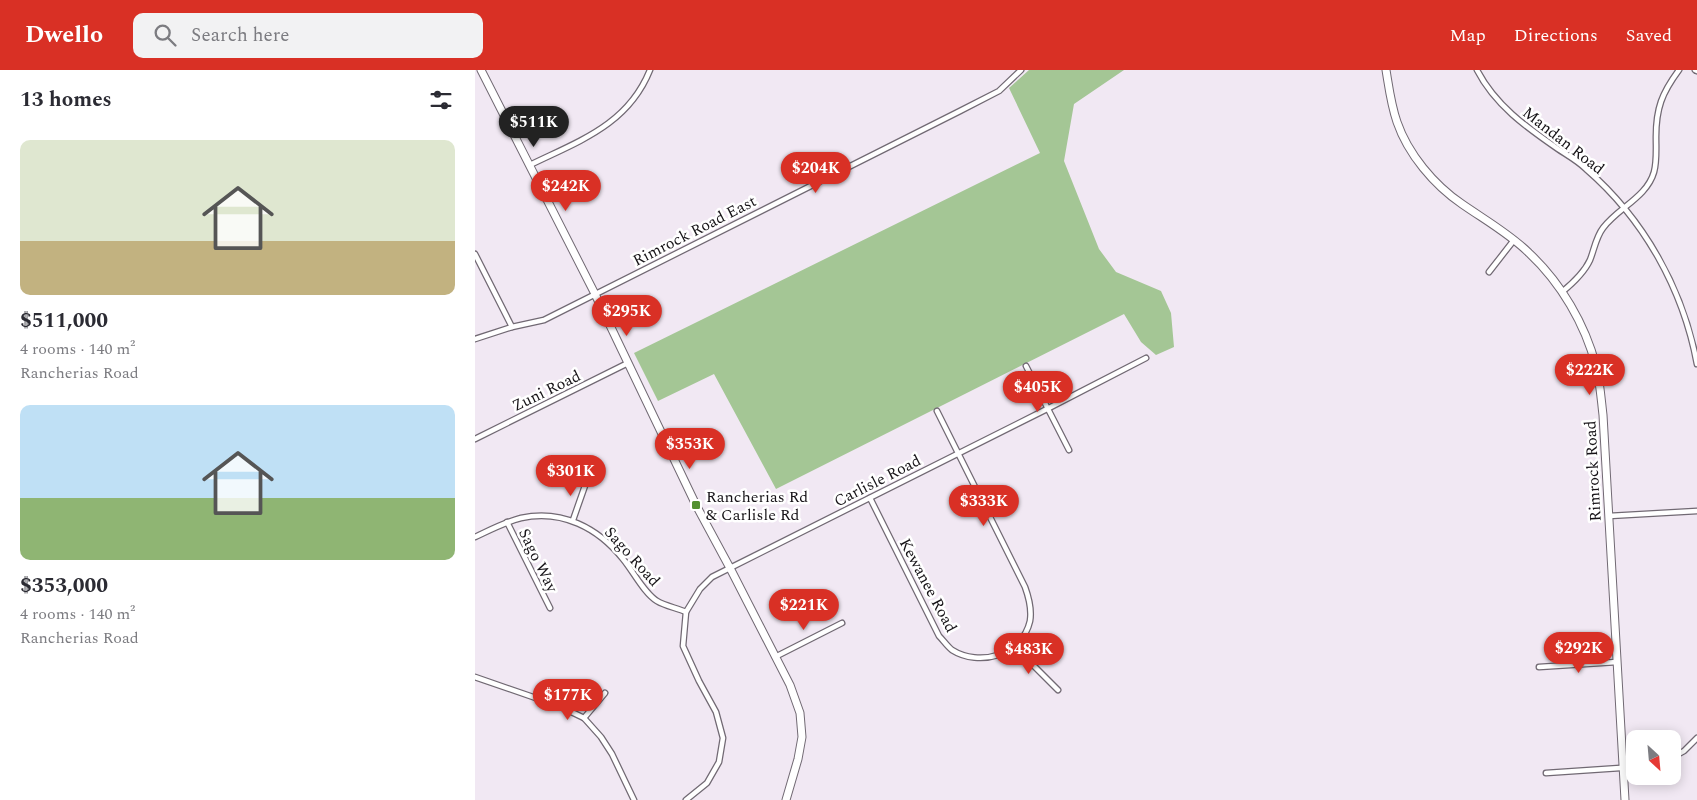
<!DOCTYPE html>
<meta charset="utf-8">
<style>
body{margin:0;font-family:Spectral,serif;background:#f2f2f3;color:#2b2b33;height:100vh;display:flex;flex-direction:column;font-size:19px;white-space:nowrap}
*{box-sizing:border-box;margin:0}
p{font-size:16px;color:#7c7c81}
.icon{flex:none;width:28px;height:28px;fill:none;stroke:currentColor;stroke-width:2;stroke-linecap:round;stroke-linejoin:round}
.map{position:relative;flex:1;overflow:hidden}
.panel{display:flex;flex-direction:column;background:#fff;width:475px}
.panel>*{flex:none}
.needle{width:32px;rotate:154deg}
.controls{position:absolute;left:1151px;top:660px;display:grid;gap:10px}
.controls a{display:grid;place-items:center;width:55px;height:55px;border-radius:10px;background:#fff;box-shadow:0 2px 12px #0003;font-size:25px}
.price{position:absolute;translate:-50% -42px;padding:0 11px;border-radius:18px;background:#d93025;color:#fff;font-size:16px;line-height:32px;filter:drop-shadow(0 1px 2px #0008)}
.price::after{content:'';position:absolute;left:50%;top:30px;width:15px;height:11px;margin-left:-8px;background:inherit;clip-path:polygon(0 0,100% 0,50% 100%)}
.price.on{background:#222;color:#fff}
ul{padding:0;list-style:none}
li{display:grid;align-content:center;gap:10px;height:265px;padding:0 20px}
li span{display:grid;place-items:center;height:155px;border-radius:10px;color:#555}
li>.icon{margin-inline-start:auto}
span .icon{width:90px;height:90px;fill:#fffc;stroke-width:1}
li b{font-size:21px}
h2{display:flex;justify-content:space-between;align-items:center;height:60px;padding:0 20px;font-size:21px}
header{display:flex;align-items:center;gap:30px;box-sizing:border-box;height:70px;padding:0 25px;background:#d93025;color:#fff}
header strong{font-size:24px}
nav{display:flex;gap:28px;margin-inline-start:auto;font-size:18px}
.search{width:350px;height:45px;background:#f2f2f3;display:flex;align-items:center;gap:12px;box-sizing:border-box;padding:0 18px;border-radius:10px;color:#7c7c81;font-size:19px}
main{display:flex;flex:1;min-height:0}
.map>svg:first-child{display:block}
.green{fill:#a4c695}
.lines{fill:none;stroke-linecap:round;stroke-linejoin:round}
.street-casing{stroke:#716973;stroke-width:7}
.secondary-casing{stroke:#716973;stroke-width:9}
.street{stroke:#fff;stroke-width:4.5}
.secondary{stroke:#fff;stroke-width:7}
.poi-dot{fill:#529030;stroke:#fff;stroke-width:2}
.labels{text-anchor:middle;stroke-width:5;stroke-linejoin:round;paint-order:stroke}
.street-label{font-size:16px;fill:#161317;stroke:#fff}
.poi-label{font-size:16px;fill:#161317;stroke:#fff;text-anchor:start}
</style>
<header>
<strong>Dwello</strong>
<div class="search"><svg class="icon" aria-label="search" viewBox="0 0 24 24"><circle cx="10" cy="10" r="6"/><path d="M15 15l6 6"/></svg>Search here</div>
<nav><a>Map</a><a>Directions</a><a>Saved</a></nav>
</header>
<main>
<section class="panel">
<h2>13 homes<svg class="icon" aria-label="filters" viewBox="0 0 24 24"><path d="M4 7h16M4 17h16"/><circle cx="9" cy="7" r="2"/><circle cx="15" cy="17" r="2"/></svg></h2>
<ul>
<li><span style="background:linear-gradient(#dfe7d0 65%,#c2b280 0)"><svg class="icon" aria-label="home" viewBox="0 0 24 24"><path d="M3 11l9-7 9 7M6 9v11h12V9"/></svg></span><div><b>$511,000</b><p>4 rooms · 140 m²</p><p>Rancherias Road</p></div></li>
<li><span style="background:linear-gradient(#bfe0f5 60%,#8fb573 0)"><svg class="icon" aria-label="home" viewBox="0 0 24 24"><path d="M3 11l9-7 9 7M6 9v11h12V9"/></svg></span><div><b>$353,000</b><p>4 rooms · 140 m²</p><p>Rancherias Road</p></div></li>
</ul>
</section>
<div class="map">
<svg width="1222" height="730" viewBox="0 0 1222 730">
<rect width="100%" height="100%" fill="#f1e8f3"/>
<path class="green" d="M554,0H649L599,34L589,91L624,179L641,202L686,221L696,243L699,277L681,285L666,272L649,244L301,419L239,304L183,331L159,283L565,83L534,18Z"/>
<g class="lines">
<g class="street-casing">
<g id="street">
<path d="M1002,0C1020,35 1051,57 1083,79C1092,85 1103,91 1111,99C1169,149 1208,219 1222,294"/>
<path d="M1220,0L1222,1"/>
<path d="M55,95C104,71 153,55 175,0"/>
<path d="M0,184L37,257"/>
<path d="M1014,202L1039,170"/>
<path d="M1087,222C1098,213 1109,203 1115,190C1119,180 1121,167 1128,158C1143,138 1172,127 1179,102C1182,91 1181,78 1181,67C1181,38 1187,23 1204,0"/>
<path d="M0,269L37,257L69,250L485,41L524,21L546,0"/>
<path d="M551,296L594,380"/>
<path d="M0,369L153,293"/>
<path d="M395,428L464,566C468,570 472,576 477,580C504,597 547,586 555,551C557,539 554,528 550,517L462,341"/>
<path d="M1134,446L1222,441"/>
<path d="M98,450L112,410"/>
<path d="M32,452L75,538"/>
<path d="M0,467C15,460 30,452 46,448C87,439 123,458 148,489C158,501 169,523 182,531C190,536 202,538 211,542"/>
<path d="M540,577L583,620"/>
<path d="M300,587L367,553"/>
<path d="M1064,597L1142,592"/>
<path d="M0,607L84,636L109,648L126,667L137,684L159,730"/>
<path d="M109,648L130,623"/>
<path d="M1198,687L1209,681L1222,668"/>
<path d="M1071,703L1160,697"/>
<path d="M211,730L232,713L244,692L248,668L241,642L224,611L208,576L211,542L225,519L237,507L572,339L671,288"/>
</g>
</g>
<g class="secondary-casing">
<g id="secondary">
<path d="M6,0L120,224L221,435L255,498L315,615L325,643L327,667L323,689L311,730"/>
<path d="M911,0C914,18 916,35 922,52C933,84 959,115 987,134C1010,150 1035,164 1054,183C1086,213 1110,254 1121,296C1125,312 1126,328 1128,345L1150,730"/>
</g>
</g>
<use href="#street" class="street"/>
<use href="#secondary" class="secondary"/>
</g>
<rect class="poi-dot" x="216" y="430" width="10" height="10" rx="2.5"/>
<g class="labels">
<g class="street-label">
<text transform="translate(1089 70) rotate(38)" y="6">Mandan Road</text>
<text transform="translate(219 160) rotate(-27)" y="6">Rimrock Road East</text>
<text transform="translate(71 320) rotate(-26)" y="6">Zuni Road</text>
<text transform="translate(1117 401) rotate(-93)" y="6">Rimrock Road</text>
<text transform="translate(402 410) rotate(-27)" y="6">Carlisle Road</text>
<text transform="translate(158 486) rotate(48)" y="6">Sago Road</text>
<text transform="translate(64 490) rotate(64)" y="6">Sago Way</text>
<text transform="translate(454 515) rotate(62)" y="6">Kewanee Road</text>
</g>
<g class="poi-label">
<text x="231" y="432">Rancherias Rd<tspan x="231" dy="18">&amp; Carlisle Rd</tspan></text>
</g>
</g>
</svg>
<div class="controls">
<a><svg class="needle" viewBox="-14 -14 28 28"><path d="M0-13l5 13h-10z" fill="#e53935"/><path d="M0 13l5-13h-10z" fill="#7c7c81"/></svg></a>
</div>
<b class="price on" style="left:59px;top:78px">$511K</b>
<b class="price" style="left:341px;top:124px">$204K</b>
<b class="price" style="left:91px;top:142px">$242K</b>
<b class="price" style="left:152px;top:267px">$295K</b>
<b class="price" style="left:1115px;top:326px">$222K</b>
<b class="price" style="left:563px;top:343px">$405K</b>
<b class="price" style="left:215px;top:400px">$353K</b>
<b class="price" style="left:96px;top:427px">$301K</b>
<b class="price" style="left:509px;top:457px">$333K</b>
<b class="price" style="left:329px;top:561px">$221K</b>
<b class="price" style="left:1104px;top:604px">$292K</b>
<b class="price" style="left:554px;top:605px">$483K</b>
<b class="price" style="left:93px;top:651px">$177K</b>
</div>
</main>
